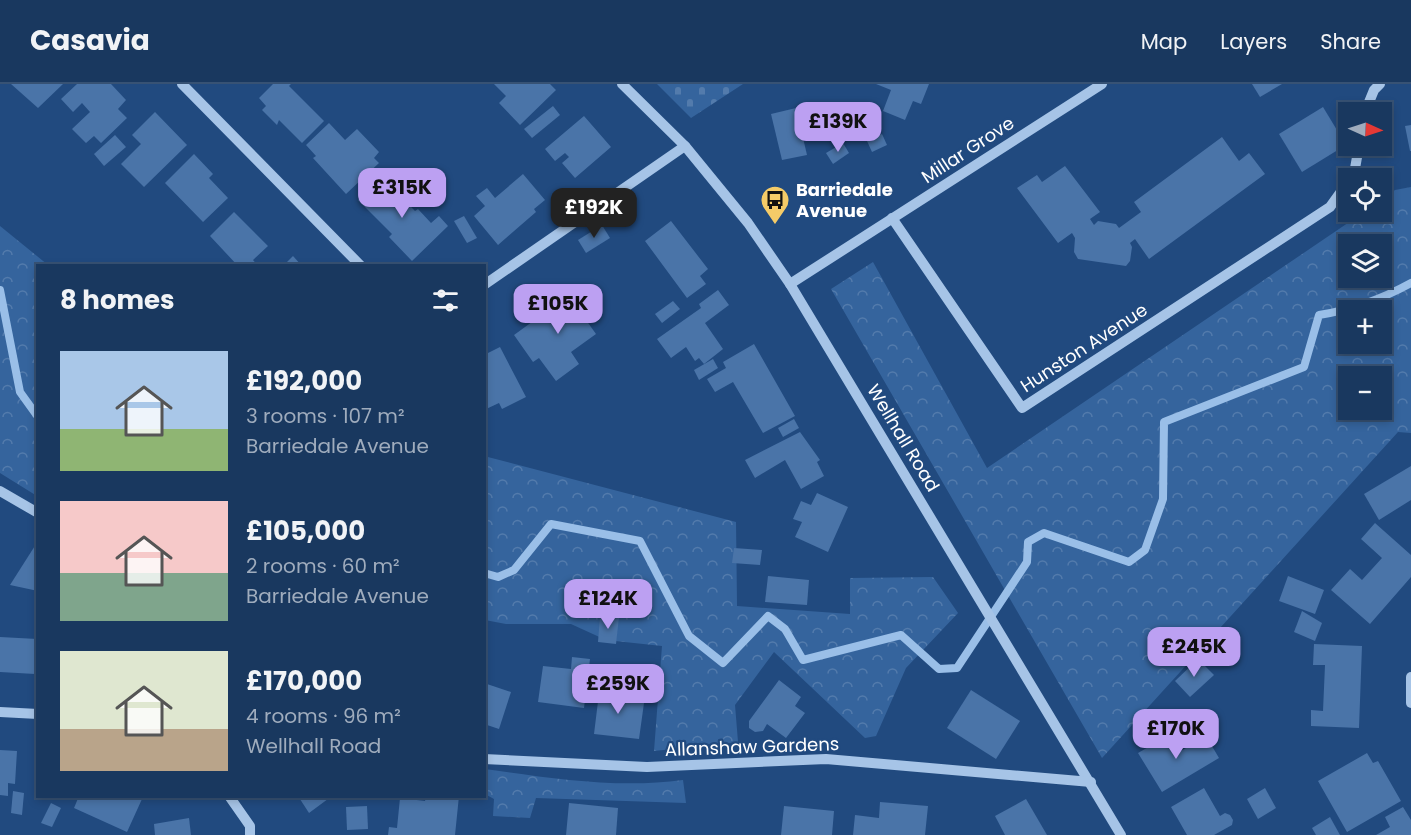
<!DOCTYPE html>
<meta charset="utf-8">
<style>
body{margin:0;font-family:Poppins,sans-serif;background:#223f65;color:#f1f3f6;height:100vh;display:flex;flex-direction:column;font-size:22px;white-space:nowrap}
*{box-sizing:border-box;margin:0}
p{font-size:20px;color:#9facbd}
.icon{flex:none;width:33px;height:33px;fill:none;stroke:currentColor;stroke-width:2;stroke-linecap:round;stroke-linejoin:round}
.map{position:relative;flex:1;overflow:hidden}
.drawer{position:absolute;left:36px;top:180px;width:450px;height:534px;display:flex;flex-direction:column;background:#19385f;border-radius:0px;box-shadow:0 3px 9px #0003,0 0 0 2px #375274}
.drawer>*{flex:none}
.needle{width:39px;rotate:93deg}
.controls{position:absolute;left:1338px;top:18px;display:grid;gap:12px}
.controls a{display:grid;place-items:center;width:54px;height:54px;border-radius:0px;background:#19385f;box-shadow:0 3px 9px #0003,0 0 0 2px #375274;font-size:30px}
.price{position:absolute;translate:-50% -51px;padding:0 14px;border-radius:12px;background:#bca0f2;color:#111;font-size:20px;line-height:39px;filter:drop-shadow(0 2px 3px #0008)}
.price::after{content:'';position:absolute;left:50%;top:36px;width:18px;height:14px;margin-left:-9px;background:inherit;clip-path:polygon(0 0,100% 0,50% 100%)}
.price.active{background:#222;color:#fff}
ul{padding:0;list-style:none}
li{display:flex;align-items:center;gap:18px;height:150px;padding:0 24px}
li span{display:grid;place-items:center;flex:none;width:168px;height:120px;border-radius:0px;color:#555}
li>.icon{margin-inline-start:auto}
span .icon{width:72px;height:72px;fill:#fffc;stroke-width:1}
li b{font-size:26px}
h2{display:flex;justify-content:space-between;align-items:center;height:72px;padding:0 24px;font-size:26px}
header{display:flex;align-items:center;gap:36px;box-sizing:border-box;height:84px;padding:0 30px;background:#19385f;border-bottom:2px solid #375274}
header strong{font-size:28px}
nav{display:flex;gap:33px;margin-inline-start:auto;font-size:21px}
.map>svg:first-child{display:block}
.forest{fill:url(#forest-crowns);fill-rule:evenodd}
.cemetery{fill:url(#cemetery-stones)}
.lines{fill:none;stroke-linecap:round;stroke-linejoin:round}
.stream{stroke:#9abfe8;stroke-width:8}
.building{fill:#4a74a8}
.minor{stroke:#a6c4e7;stroke-width:10}
.labels{text-anchor:middle;stroke-width:4.5;stroke-linejoin:round;paint-order:stroke}
.street-label{font-size:18px;fill:#fff;stroke:#214a7f}
.poi-label{font-size:18px;font-weight:bold;fill:#fff;stroke:#214a7f;text-anchor:start}
</style>
<header>
<strong>Casavia</strong>
<nav><a>Map</a><a>Layers</a><a>Share</a></nav>
</header>
<div class="map">
<svg width="1411" height="751" viewBox="0 0 1411 751">
<defs>
<pattern id="forest-crowns" width="20" height="18" patternUnits="userSpaceOnUse" patternTransform="scale(1.5)"><rect width="20" height="18" fill="#35649d"/><path d="M2 6a3 3 0 1 1 6 0M12 15a3 3 0 1 1 6 0" fill="none" stroke="#537bac"/></pattern>
<pattern id="cemetery-stones" width="16" height="16" patternUnits="userSpaceOnUse" patternTransform="scale(1.5)"><rect width="16" height="16" fill="#35649d"/><path d="M2 7V4a2 2 0 0 1 4 0v3zM10 15v-3a2 2 0 0 1 4 0v3z" fill="#537bac"/></pattern>
</defs>
<rect width="100%" height="100%" fill="#214a7f"/>
<g class="forest">
<path d="M1411,103V349L1398,348L1102,674L831,205L873,178L987,384L1364,128H1382V116L1395,106ZM1348,160H1382V194H1348ZM1348,226H1382V260H1348ZM1348,292H1382V326H1348Z"/>
<path d="M0,142L48,181L38,182L37,412L0,389Z"/>
<path d="M484,372L736,438L737,522L850,530V494L933,493L958,529L906,584L876,652L865,654L774,568L735,621L738,658L654,667L662,562L606,556L571,540H506L485,536Z"/>
<path d="M485,685C550,694 617,705 683,696L686,719L536,714L530,734L493,732L494,715L485,710Z"/>
</g>
<path class="cemetery" d="M657,0H743L691,34Z"/>
<g class="lines">
<g class="stream">
<path d="M0,206L20,308L38,333"/>
<path d="M484,489L498,493L514,486L551,440L640,457L689,552L723,579L768,532L785,545L803,576L901,551L939,585L957,584L1027,478L1028,458L1044,449L1129,478L1145,466L1163,415L1164,338L1304,283L1319,231C1352,226 1382,215 1411,199"/>
</g>
</g>
<g class="building">
<path d="M11,0H63L38,24Z"/>
<path d="M77,0H111L126,16L118,25L127,34L101,59L94,52L86,59L72,45L90,28L82,19L73,28L61,15Z"/>
<path d="M273,0H291L289,2L324,37L302,59L279,36L277,41L262,26L266,22L259,14Z"/>
<path d="M494,0H550L556,6L520,41L499,19L506,12Z"/>
<path d="M876,0H929L921,20L913,17L905,36L883,27L891,6Z"/>
<path d="M1252,0H1282L1260,13Z"/>
<path d="M553,22L560,31L532,54L524,45Z"/>
<path d="M1323,23L1346,61L1302,88L1279,50Z"/>
<path d="M796,24L807,71L782,76L771,30Z"/>
<path d="M155,28L187,61L144,103L121,80L141,60L132,51Z"/>
<path d="M584,32L611,63L575,94L562,79L569,73L565,69L555,77L545,65Z"/>
<path d="M329,39L345,56L357,45L379,68L374,74L379,79L346,110L313,74L316,72L306,61Z"/>
<path d="M1411,41V67H1410L1405,42Z"/>
<path d="M882,50L887,61L872,68L867,57Z"/>
<path d="M115,51L126,63L104,82L94,70Z"/>
<path d="M1222,53L1239,77L1249,69L1265,90L1149,175L1135,155L1130,159L1132,163L1130,177L1126,182L1078,175L1074,168L1075,154L1072,149L1058,159L1017,104L1037,91L1042,98L1065,82L1100,128L1090,135L1094,141L1098,137L1116,140L1119,144L1141,128L1134,118Z"/>
<path d="M843,59L849,69L833,80L826,69Z"/>
<path d="M194,70L213,90L209,94L228,114L203,138L165,99Z"/>
<path d="M523,90L545,116L534,125L536,128L498,161L474,132L485,122L476,112L487,104L495,114Z"/>
<path d="M382,93L415,127L418,125L431,139L439,132L448,142L412,177L389,153L392,150L358,116Z"/>
<path d="M234,128L268,162L253,176L258,182H238L210,152Z"/>
<path d="M464,132L477,154L467,159L454,137Z"/>
<path d="M671,137L708,185L700,192L706,200L687,214L645,157Z"/>
<path d="M602,141L610,154L586,169L578,156Z"/>
<path d="M293,172L302,182H283Z"/>
<path d="M576,206L594,230L586,236L596,250L571,268L579,280L556,297L539,274L533,278L514,251Z"/>
<path d="M718,206L729,221L705,239L723,265L704,280L699,274L695,277L686,263L671,274L657,255L701,224L699,220Z"/>
<path d="M673,217L680,225L662,239L655,230Z"/>
<path d="M754,260L795,332L763,349L733,298L715,308L707,295L726,284L723,278Z"/>
<path d="M500,263L526,313L502,325L499,319L484,326V271Z"/>
<path d="M713,275L718,284L699,296L694,286Z"/>
<path d="M794,335L799,344L783,353L778,344Z"/>
<path d="M800,348L820,376L817,378L824,392L801,405L785,376L755,394L745,376Z"/>
<path d="M1411,382V416L1379,436L1364,410Z"/>
<path d="M817,409L848,423L828,468L795,453L802,438L793,435L801,417L811,421Z"/>
<path d="M1375,439L1411,471V493L1370,540L1331,506L1350,485L1362,496L1382,474L1361,455Z"/>
<path d="M38,457V507L10,501Z"/>
<path d="M734,464L762,466L760,481L732,479Z"/>
<path d="M768,492L809,496L807,521L765,518Z"/>
<path d="M1288,492L1324,506L1315,530L1279,517Z"/>
<path d="M1302,527L1322,539L1315,557L1294,548Z"/>
<path d="M600,532L619,533L616,560L598,558Z"/>
<path d="M0,553L37,555L35,590L0,588Z"/>
<path d="M1314,560L1362,562L1359,644L1311,642V626L1323,627L1325,581H1313Z"/>
<path d="M572,573L590,575L584,624L538,618L543,582L571,585Z"/>
<path d="M1198,575L1214,591L1190,613L1175,597Z"/>
<path d="M779,596L801,613L795,622L805,629L786,654L767,640L763,647L755,648L749,644V637Z"/>
<path d="M484,599L511,608L499,645L484,640Z"/>
<path d="M600,601L617,603L615,615L644,619L639,655L594,650Z"/>
<path d="M971,606L1020,637L996,675L947,644Z"/>
<path d="M1171,650L1181,667L1206,652L1219,674L1162,708L1138,669Z"/>
<path d="M0,666L17,667L15,700L8,699V712L0,711Z"/>
<path d="M1367,669L1373,679L1378,677L1401,717L1347,748L1318,697Z"/>
<path d="M1204,704L1220,732L1225,729L1230,731L1233,736L1232,741L1214,751H1187L1171,723Z"/>
<path d="M1265,704L1276,724L1258,735L1247,715Z"/>
<path d="M13,707L24,709L22,731L11,729Z"/>
<path d="M79,712H137L142,715L127,748L74,724Z"/>
<path d="M298,712H332L309,729Z"/>
<path d="M426,712H459L455,751H388L389,743L397,744L400,714L425,717Z"/>
<path d="M1026,715L1047,751H1005L995,732Z"/>
<path d="M880,718L928,722L925,751H853L855,731L879,734Z"/>
<path d="M51,719L61,724L52,743L41,739Z"/>
<path d="M569,719L618,724L616,751H566Z"/>
<path d="M367,722L368,745L347,746L346,723Z"/>
<path d="M784,722L834,727L832,751H781Z"/>
<path d="M1403,723L1411,736V751H1376L1390,743L1385,733Z"/>
<path d="M1330,733L1340,751H1316L1312,744Z"/>
<path d="M189,734L191,751H155L154,740Z"/>
</g>
<g class="lines">
<g class="minor">
<path d="M182,0L361,182"/>
<path d="M622,0L685,62L748,139L790,200L1121,751"/>
<path d="M1365,28L1374,6L1380,0"/>
<path d="M1351,94L1354,90L1359,62"/>
<path d="M892,134L1022,324L1330,123L1348,98"/>
<path d="M790,200L1102,0"/>
<path d="M484,201L685,62"/>
<path d="M0,407L38,429"/>
<path d="M1411,593V619"/>
<path d="M0,628L38,630"/>
<path d="M484,675L647,683L826,675L1091,698"/>
<path d="M229,712L250,742V751"/>
</g>
</g>
<defs>
<g id="bus-pin" transform="scale(1.5)"><path d="M0 17L-7.5 6A9.5 9.5 0 1 1 7.5 6Z" fill="#f4cb68" stroke="#214a7f"/><path d="M-5-6H5V4H4V6H2V4H-2V6H-4V4H-5ZM-3.5-4V0h7V-4ZM-3.5 1.2v1.5H-2V1.2ZM2 1.2v1.5H3.5V1.2Z" fill="#111"/></g>
</defs>
<g fill-rule="evenodd">
<use href="#bus-pin" x="775" y="116"/>
</g>
<g class="labels">
<g class="street-label">
<text transform="translate(968 66) rotate(-33)" y="6">Millar Grove</text>
<text transform="translate(1084 264) rotate(-33)" y="6">Hunston Avenue</text>
<text transform="translate(903 354) rotate(59)" y="6">Wellhall Road</text>
<text transform="translate(752 663) rotate(-2)" y="6">Allanshaw Gardens</text>
</g>
<g class="poi-label">
<text x="796" y="112">Barriedale<tspan x="796" dy="21">Avenue</tspan></text>
</g>
</g>
</svg>
<div class="controls">
<a><svg class="needle" viewBox="-14 -14 28 28"><path d="M0-13l5 13h-10z" fill="#e53935"/><path d="M0 13l5-13h-10z" fill="#9facbd"/></svg></a>
<a><svg class="icon" aria-label="locate" viewBox="0 0 24 24"><circle cx="12" cy="12" r="6"/><path d="M12 2v4M12 18v4M2 12h4M18 12h4"/></svg></a>
<a><svg class="icon" aria-label="layers" viewBox="0 0 24 24"><path d="M12 4l9 5-9 5-9-5zM3 14l9 5 9-5"/></svg></a>
<a>+</a>
<a>−</a>
</div>
<b class="price" style="left:838px;top:69px">£139K</b>
<b class="price" style="left:402px;top:135px">£315K</b>
<b class="price active" style="left:594px;top:155px">£192K</b>
<b class="price" style="left:558px;top:251px">£105K</b>
<b class="price" style="left:608px;top:546px">£124K</b>
<b class="price" style="left:1194px;top:594px">£245K</b>
<b class="price" style="left:618px;top:631px">£259K</b>
<b class="price" style="left:1176px;top:676px">£170K</b>
<section class="drawer">
<h2>8 homes<svg class="icon" aria-label="filters" viewBox="0 0 24 24"><path d="M4 7h16M4 17h16"/><circle cx="9" cy="7" r="2"/><circle cx="15" cy="17" r="2"/></svg></h2>
<ul>
<li><span style="background:linear-gradient(#a9c7e8 65%,#8fb573 0)"><svg class="icon" aria-label="home" viewBox="0 0 24 24"><path d="M3 11l9-7 9 7M6 9v11h12V9"/></svg></span><div><b>£192,000</b><p>3 rooms · 107 m²</p><p>Barriedale Avenue</p></div></li>
<li><span style="background:linear-gradient(#f6c9c9 60%,#7fa58c 0)"><svg class="icon" aria-label="home" viewBox="0 0 24 24"><path d="M3 11l9-7 9 7M6 9v11h12V9"/></svg></span><div><b>£105,000</b><p>2 rooms · 60 m²</p><p>Barriedale Avenue</p></div></li>
<li><span style="background:linear-gradient(#dfe7d0 65%,#b9a48a 0)"><svg class="icon" aria-label="home" viewBox="0 0 24 24"><path d="M3 11l9-7 9 7M6 9v11h12V9"/></svg></span><div><b>£170,000</b><p>4 rooms · 96 m²</p><p>Wellhall Road</p></div></li>
</ul>
</section>
</div>
